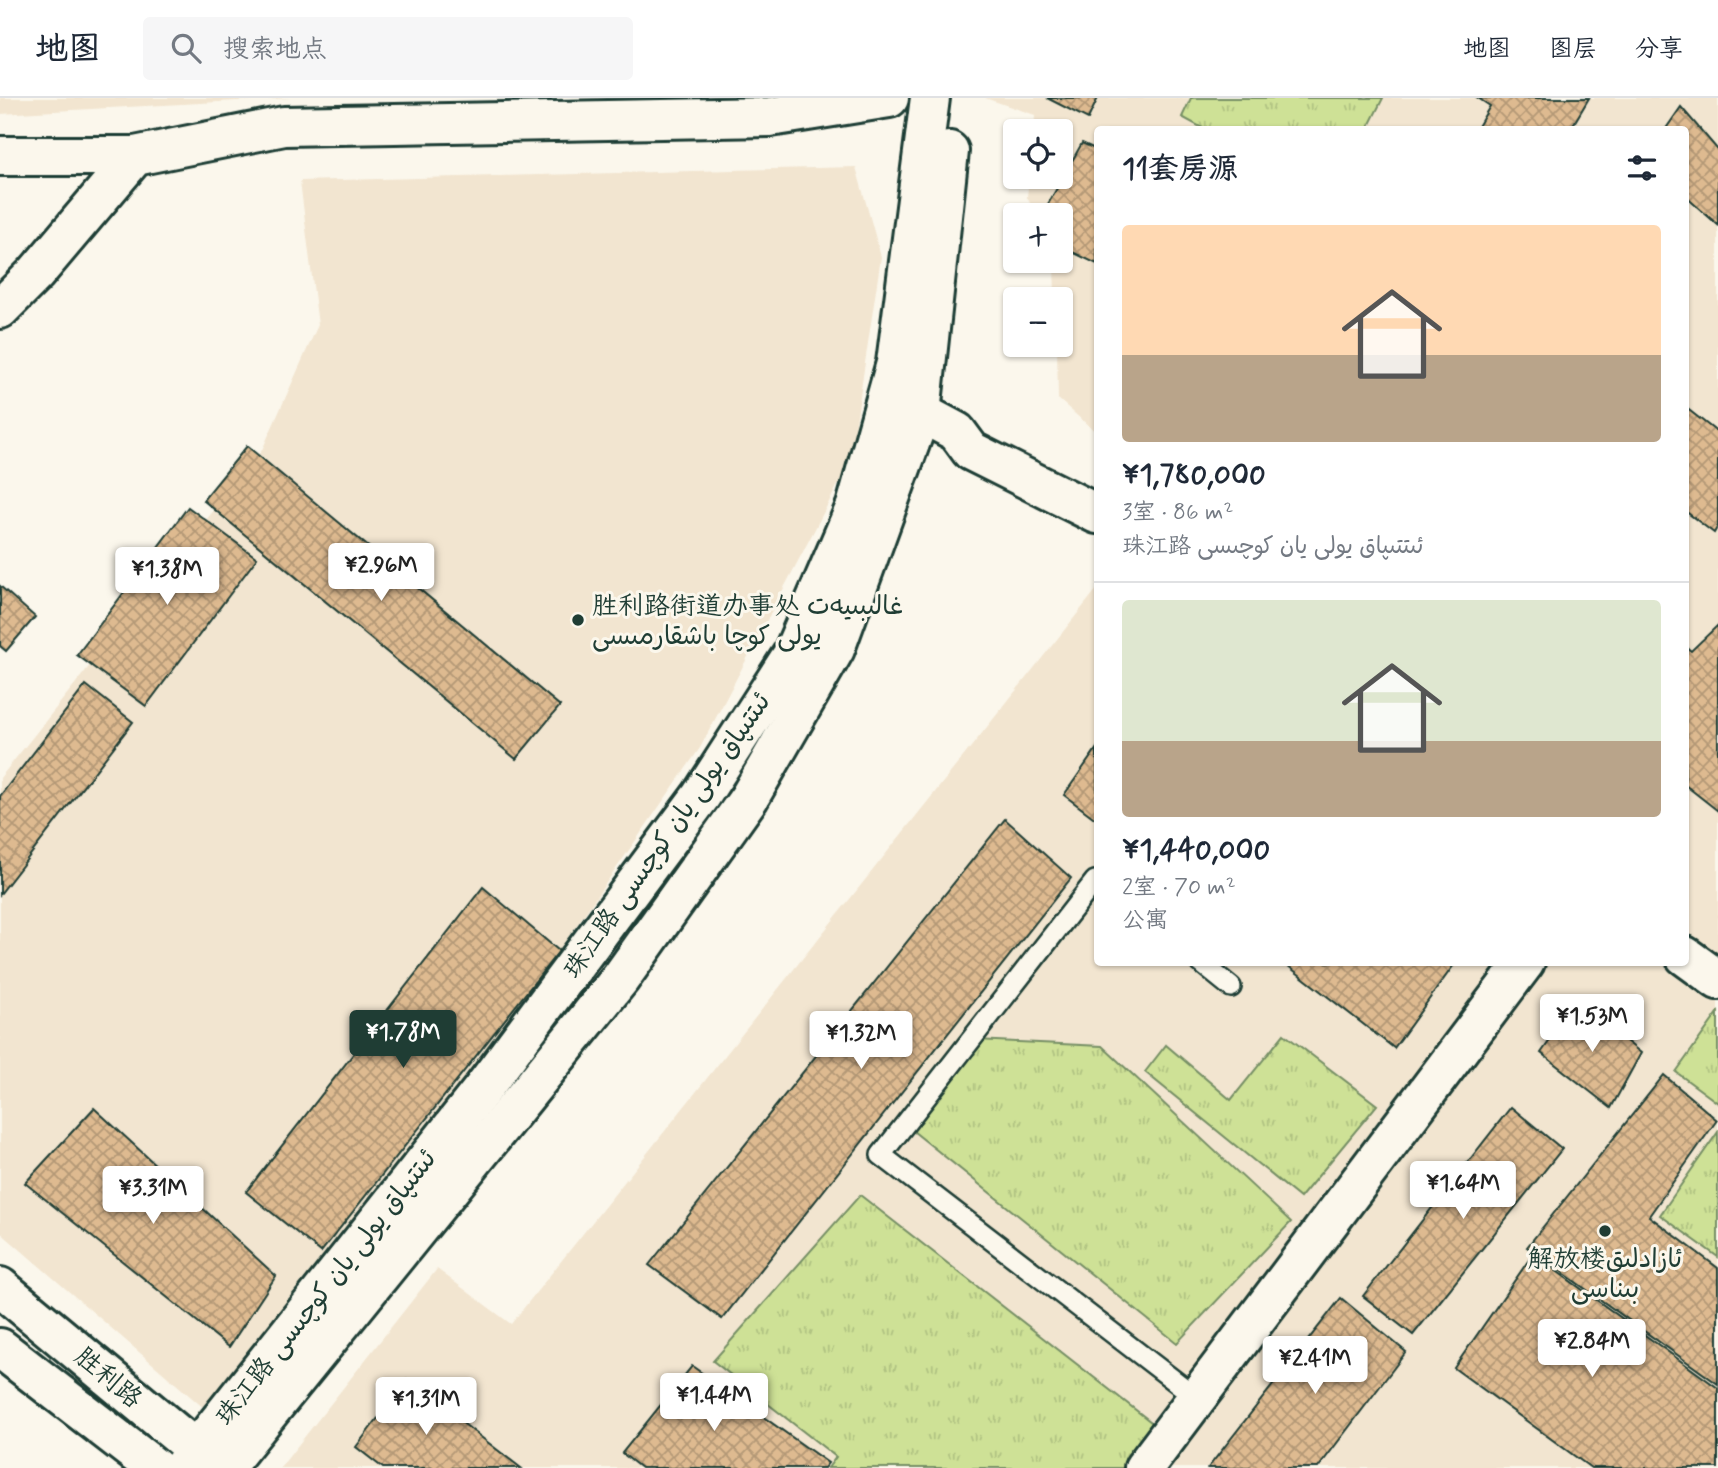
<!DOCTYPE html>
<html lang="zh">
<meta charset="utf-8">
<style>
body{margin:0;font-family:Mynerve,"Playpen Sans Arabic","LXGW WenKai TC",sans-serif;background:#f6f6f7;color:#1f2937;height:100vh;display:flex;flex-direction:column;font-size:26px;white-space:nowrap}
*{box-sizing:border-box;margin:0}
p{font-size:23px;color:#747a83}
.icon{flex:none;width:38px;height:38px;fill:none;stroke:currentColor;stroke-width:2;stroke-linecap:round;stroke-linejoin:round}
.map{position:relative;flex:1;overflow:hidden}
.panel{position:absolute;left:1094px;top:28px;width:595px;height:840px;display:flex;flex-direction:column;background:#fff;border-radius:7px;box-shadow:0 2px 5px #0004}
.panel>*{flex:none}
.controls{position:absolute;left:1003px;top:21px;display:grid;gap:14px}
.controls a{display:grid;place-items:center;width:70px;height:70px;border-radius:7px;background:#fff;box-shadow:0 2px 5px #0004;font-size:35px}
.price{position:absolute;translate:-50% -60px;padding:0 16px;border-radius:7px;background:#fff;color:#222;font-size:23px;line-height:46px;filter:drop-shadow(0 2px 4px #0008)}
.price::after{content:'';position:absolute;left:50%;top:42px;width:21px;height:16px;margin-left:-10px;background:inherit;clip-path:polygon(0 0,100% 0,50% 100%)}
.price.on{background:#1f3d34;color:#fff}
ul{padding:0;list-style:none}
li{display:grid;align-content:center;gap:14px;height:371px;padding:0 28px}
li+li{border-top:2px solid #e0e1e3}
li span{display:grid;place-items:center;height:217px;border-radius:7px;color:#555}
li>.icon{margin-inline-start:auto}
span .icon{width:126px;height:126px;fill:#fffc;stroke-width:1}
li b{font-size:30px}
h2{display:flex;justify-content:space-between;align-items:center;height:84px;padding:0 28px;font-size:30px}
header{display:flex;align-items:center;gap:42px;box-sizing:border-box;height:98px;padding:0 35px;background:#fff;border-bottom:2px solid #e0e1e3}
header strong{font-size:33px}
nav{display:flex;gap:38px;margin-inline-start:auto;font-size:24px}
.search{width:490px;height:63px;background:#f6f6f7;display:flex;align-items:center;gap:18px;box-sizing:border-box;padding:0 24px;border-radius:7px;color:#747a83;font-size:26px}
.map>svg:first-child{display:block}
.built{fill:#f2e5d0}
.grass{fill:url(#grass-tufts);stroke:#768f65;stroke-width:2}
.building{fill:url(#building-cross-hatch);stroke:#1f3d34;stroke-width:2}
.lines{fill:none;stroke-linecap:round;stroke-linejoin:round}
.lane-casing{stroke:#1f3d34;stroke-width:24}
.street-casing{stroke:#1f3d34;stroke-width:44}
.secondary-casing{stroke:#1f3d34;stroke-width:44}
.primary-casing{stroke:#1f3d34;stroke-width:44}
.lane{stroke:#fbf7ec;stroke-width:19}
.street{stroke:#fbf7ec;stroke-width:38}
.secondary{stroke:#fbf7ec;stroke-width:38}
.primary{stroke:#fbf7ec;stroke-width:38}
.poi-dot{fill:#1f3d34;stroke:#fbf7ec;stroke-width:2.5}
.labels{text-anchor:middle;stroke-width:6;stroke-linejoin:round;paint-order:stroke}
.poi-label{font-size:26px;fill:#1f3d34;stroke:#fbf7ec;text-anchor:start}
.street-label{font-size:26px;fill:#1f3d34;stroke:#fbf7ec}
</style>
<header>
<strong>地图</strong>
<div class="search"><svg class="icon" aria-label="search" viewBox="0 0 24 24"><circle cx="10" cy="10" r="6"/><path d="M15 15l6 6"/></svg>搜索地点</div>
<nav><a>地图</a><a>图层</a><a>分享</a></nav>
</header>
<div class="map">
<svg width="1718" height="1370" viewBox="0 0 1718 1370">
<defs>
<pattern id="grass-tufts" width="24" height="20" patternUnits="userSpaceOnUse" patternTransform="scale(1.75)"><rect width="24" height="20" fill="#cee196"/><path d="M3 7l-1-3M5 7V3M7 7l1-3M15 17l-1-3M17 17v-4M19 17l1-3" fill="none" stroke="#b0c282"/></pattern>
<pattern id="building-cross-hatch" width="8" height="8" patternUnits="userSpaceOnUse" patternTransform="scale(1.75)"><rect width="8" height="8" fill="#deba90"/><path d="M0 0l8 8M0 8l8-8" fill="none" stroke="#b39876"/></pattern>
</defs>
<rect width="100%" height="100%" fill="#fbf7ec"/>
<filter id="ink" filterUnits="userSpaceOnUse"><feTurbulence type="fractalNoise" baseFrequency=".0143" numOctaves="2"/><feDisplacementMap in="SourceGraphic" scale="14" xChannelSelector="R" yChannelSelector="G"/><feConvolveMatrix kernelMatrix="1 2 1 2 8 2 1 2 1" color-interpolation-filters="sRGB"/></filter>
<g filter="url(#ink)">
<g class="built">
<path d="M0,0H291L0,16Z"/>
<path d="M985,0H1718V1370H280L437,1171L511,1226L1097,491V864H1685V32H1097V335L1058,301L1057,247H1060V201H1055L1054,163H1060V117H1036L1027,99L1029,79H1060V33H1034L1035,17Z"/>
<path d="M856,69L881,159L850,364L700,650L227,1330L0,1134V680L262,352L318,227L300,83Z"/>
</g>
<g class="grass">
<path d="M1191,0H1383L1367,32L1204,31L1182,19Z"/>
<path d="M1718,915V1005L1676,974Z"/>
<path d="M1284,936L1377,1007L1300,1100L1145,974L1166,947L1231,1002Z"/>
<path d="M976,942L1102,948L1291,1124L1177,1245L913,1033Z"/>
<path d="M1718,1034V1159L1660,1117Z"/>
<path d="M860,1097L1160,1331L1130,1370H828L836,1359L713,1263Z"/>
</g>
<g class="building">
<path d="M1047,0H1098L1088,21Z"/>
<path d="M1478,0H1589L1570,32H1476L1490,8Z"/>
<path d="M1681,9L1718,52V127L1685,98V32H1665Z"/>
<path d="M1082,45L1097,52V166L1060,148V117H1042Z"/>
<path d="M1685,309L1718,335V428L1714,435L1685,413Z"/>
<path d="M247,348L560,608L516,661L203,402Z"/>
<path d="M188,409L257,460L146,608L77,557Z"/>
<path d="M0,488L35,519L6,553L0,548Z"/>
<path d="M1718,527V713L1685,687V548L1691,553Z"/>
<path d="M86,587L133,624L0,796V698Z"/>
<path d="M1097,650V722L1064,697Z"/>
<path d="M1005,721L1071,780L722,1221L649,1167Z"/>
<path d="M483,789L559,853L321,1154L246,1094Z"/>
<path d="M1283,864H1456L1394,950Z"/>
<path d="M1577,904L1641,955L1611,1010L1541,955Z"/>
<path d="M1664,977L1717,1022L1649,1118L1718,1170V1286L1527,1149Z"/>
<path d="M1511,1009L1562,1051L1413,1237L1363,1198Z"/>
<path d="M94,1010L276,1178L229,1249L25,1085Z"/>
<path d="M1533,1156L1718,1290V1370H1591L1454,1270Z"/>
<path d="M1341,1200L1406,1254L1318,1370H1208Z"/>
<path d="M692,1268L828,1365L824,1370H641L622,1355Z"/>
<path d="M407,1282L521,1370H383L356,1349Z"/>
</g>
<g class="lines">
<g class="lane-casing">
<g id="lane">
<path d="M1097,784L1095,783L881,1057L1197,1300"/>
<path d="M1200,864L1231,889"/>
</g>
</g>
<g class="street-casing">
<g id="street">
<path d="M0,58H135"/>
<path d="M914,311L957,334L971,353L1097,416"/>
<path d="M1685,858L1718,882"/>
<path d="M1144,1370L1525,864"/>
</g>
</g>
<g class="secondary-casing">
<g id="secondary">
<path d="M0,211L36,175L135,58L284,28L770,19L889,0"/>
<path d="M182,1370L481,993L701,698L792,557L856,408L896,265L930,0"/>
<path d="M224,1370L620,881L749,700L835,551L921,315L949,53"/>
</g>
</g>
<g class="primary-casing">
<g id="primary">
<path d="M0,1189L218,1370"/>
<path d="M0,1250L155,1370"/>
</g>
</g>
<use href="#lane" class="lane"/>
<use href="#street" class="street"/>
<use href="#secondary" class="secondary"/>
<use href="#primary" class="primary"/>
</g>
</g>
<g class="poi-dot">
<circle cx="578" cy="522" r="7"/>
<circle cx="1605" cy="1133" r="7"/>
</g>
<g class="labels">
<g class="poi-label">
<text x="592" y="516">胜利路街道办事处 غالىبىيەت<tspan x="592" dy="30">يولى كوچا باشقارمىسى</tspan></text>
<text x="1605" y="1169" text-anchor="middle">解放楼ئازادلىق<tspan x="1605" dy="30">بىناسى</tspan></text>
</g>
<g class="street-label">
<text transform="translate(666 737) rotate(-55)" y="9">珠江路 ئىتتىپاق يولى يان كوچىسى</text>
<text transform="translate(325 1189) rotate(-52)" y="9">珠江路 ئىتتىپاق يولى يان كوچىسى</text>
<text transform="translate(109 1279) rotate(40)" y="9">胜利路</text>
</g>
</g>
</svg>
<div class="controls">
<a><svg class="icon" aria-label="locate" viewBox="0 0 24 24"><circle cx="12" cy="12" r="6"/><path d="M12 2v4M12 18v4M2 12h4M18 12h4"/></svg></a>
<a>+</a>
<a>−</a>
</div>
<b class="price" style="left:381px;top:505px">¥2.96M</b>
<b class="price" style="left:167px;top:509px">¥1.38M</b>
<b class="price" style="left:1592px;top:956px">¥1.53M</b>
<b class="price on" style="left:403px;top:972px">¥1.78M</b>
<b class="price" style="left:861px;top:973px">¥1.32M</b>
<b class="price" style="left:1463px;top:1123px">¥1.64M</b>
<b class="price" style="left:153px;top:1128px">¥3.31M</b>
<b class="price" style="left:1592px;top:1281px">¥2.84M</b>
<b class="price" style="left:1315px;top:1298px">¥2.41M</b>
<b class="price" style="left:714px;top:1335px">¥1.44M</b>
<b class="price" style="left:426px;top:1339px">¥1.31M</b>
<section class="panel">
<h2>11套房源<svg class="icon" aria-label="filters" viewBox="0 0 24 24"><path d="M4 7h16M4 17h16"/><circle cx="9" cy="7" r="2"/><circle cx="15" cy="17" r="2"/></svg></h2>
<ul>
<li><span style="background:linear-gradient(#ffd9b3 60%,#b9a48a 0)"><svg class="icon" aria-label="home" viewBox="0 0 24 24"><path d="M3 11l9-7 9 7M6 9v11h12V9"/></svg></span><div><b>¥1,780,000</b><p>3室 · 86 m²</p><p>珠江路 ئىتتىپاق يولى يان كوچىسى</p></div></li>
<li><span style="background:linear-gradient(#dfe7d0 65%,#b9a48a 0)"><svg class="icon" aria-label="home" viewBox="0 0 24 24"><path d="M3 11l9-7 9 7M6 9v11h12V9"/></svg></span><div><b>¥1,440,000</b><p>2室 · 70 m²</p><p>公寓</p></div></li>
</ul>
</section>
</div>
